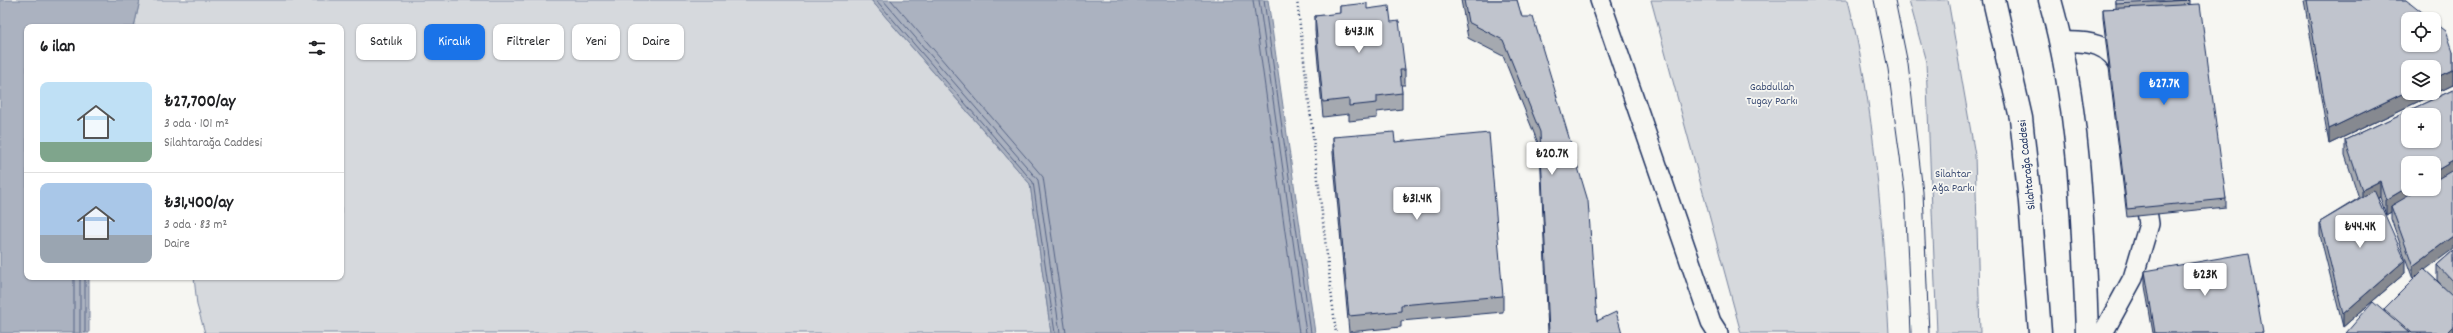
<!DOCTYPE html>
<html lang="tr">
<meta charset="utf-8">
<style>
body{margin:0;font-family:Dekko,sans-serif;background:#f6f6f6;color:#202124;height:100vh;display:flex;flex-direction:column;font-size:15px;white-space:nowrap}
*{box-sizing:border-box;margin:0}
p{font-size:13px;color:#757577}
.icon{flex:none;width:22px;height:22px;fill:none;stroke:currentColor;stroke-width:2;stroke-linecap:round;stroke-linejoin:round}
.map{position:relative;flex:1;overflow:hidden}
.sheet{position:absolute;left:24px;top:24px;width:320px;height:256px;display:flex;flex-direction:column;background:#fff;border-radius:8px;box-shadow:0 1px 3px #0004}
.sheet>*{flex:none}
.hud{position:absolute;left:356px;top:24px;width:380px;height:36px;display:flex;gap:8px}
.buttons{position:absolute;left:2401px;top:12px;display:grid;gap:8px}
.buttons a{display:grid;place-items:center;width:40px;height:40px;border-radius:8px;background:#fff;box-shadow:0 1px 3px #0004;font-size:20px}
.price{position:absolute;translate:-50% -34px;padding:0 9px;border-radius:4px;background:#fff;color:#222;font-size:13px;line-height:26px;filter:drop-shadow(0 1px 2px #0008)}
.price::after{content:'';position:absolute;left:50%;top:24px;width:12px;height:9px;margin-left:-6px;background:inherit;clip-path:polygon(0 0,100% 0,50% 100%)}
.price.selected{background:#1a73e8;color:#fff}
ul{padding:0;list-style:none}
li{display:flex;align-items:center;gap:12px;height:100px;padding:0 16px}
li+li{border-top:1px solid #e0e0e0}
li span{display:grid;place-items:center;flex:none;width:112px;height:80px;border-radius:8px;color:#555}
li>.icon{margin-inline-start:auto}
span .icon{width:48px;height:48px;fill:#fffc;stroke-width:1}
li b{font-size:17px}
h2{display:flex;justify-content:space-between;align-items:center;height:48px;padding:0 16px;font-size:17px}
.tag{padding:0 14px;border-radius:8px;background:#fff;box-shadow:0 1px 3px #0004;font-size:14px;line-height:36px}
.tag.selected{background:#1a73e8;color:#fff}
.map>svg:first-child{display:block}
.green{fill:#d6d9dd;stroke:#78849e}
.water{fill:#abb2c0;stroke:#717e99}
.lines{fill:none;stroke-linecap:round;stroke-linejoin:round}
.shore{stroke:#556385;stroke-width:1}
.service-casing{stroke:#1b2f5e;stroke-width:22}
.primary-casing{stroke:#1b2f5e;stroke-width:25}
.path{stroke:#1b2f5e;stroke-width:2.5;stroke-dasharray:1 3;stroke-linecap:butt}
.service{stroke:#f6f6f2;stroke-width:19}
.primary{stroke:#f6f6f2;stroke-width:22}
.tram{stroke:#1b2f5e;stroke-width:1}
.wall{fill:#a5a9b0;stroke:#1b2f5e}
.shaded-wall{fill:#868990;stroke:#1b2f5e}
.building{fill:#c0c4cd;stroke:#1b2f5e;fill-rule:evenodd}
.labels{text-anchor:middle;stroke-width:3.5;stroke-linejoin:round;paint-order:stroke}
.park-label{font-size:12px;fill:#405177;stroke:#f6f6f2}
.street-label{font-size:12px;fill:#1b2f5e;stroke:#f6f6f2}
</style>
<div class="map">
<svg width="2453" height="333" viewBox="0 0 2453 333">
<rect width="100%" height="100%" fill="#f6f6f2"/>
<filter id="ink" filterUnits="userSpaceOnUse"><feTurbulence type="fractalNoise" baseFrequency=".025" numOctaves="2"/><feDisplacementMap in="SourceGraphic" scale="8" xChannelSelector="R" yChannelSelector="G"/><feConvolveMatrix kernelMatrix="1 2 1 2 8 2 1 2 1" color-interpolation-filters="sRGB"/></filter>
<g filter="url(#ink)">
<g class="green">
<path d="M140,0H871L1030,184L1051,333H205L197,305L194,277H341V27H134Z"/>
<path d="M1651,0H1848C1875,108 1882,222 1889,333H1741Z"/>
<path d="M1909,0H1948L1975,155L1980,333H1937L1926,62Z"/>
</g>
<g class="water">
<path d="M0,0H140L134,27H27V277H89V333H0Z"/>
<path d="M871,0H1268L1315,333H1051L1030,184Z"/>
</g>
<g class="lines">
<g class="shore">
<path d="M876,0L1033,182L1055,333"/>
<path d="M883,0L1038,180L1060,333"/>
<path d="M891,0L1043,177L1066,333"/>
<path d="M1253,0L1299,333"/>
<path d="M1259,0L1306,333"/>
<path d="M1264,0L1311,333"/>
<path d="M74,333V277"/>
<path d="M80,333V277"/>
<path d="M85,333V277"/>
</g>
<g class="service-casing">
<g id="service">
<path d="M1600,0L1711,322L1718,333"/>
<path d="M2062,42C2089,41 2110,43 2122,70"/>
<path d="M2103,333L2133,278L2149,224L2144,191"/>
</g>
</g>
<g class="primary-casing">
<g id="primary">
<path d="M1994,0L2021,118L2030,202L2040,333"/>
<path d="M2050,0C2080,107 2083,222 2087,333"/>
</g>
</g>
<path class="path" d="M1297,0L1336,333"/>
<use href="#service" class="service"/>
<use href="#primary" class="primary"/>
<g class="tram">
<path d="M1874,0L1888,69L1905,194L1911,333"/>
<path d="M1895,0L1908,64L1923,192L1929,333"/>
</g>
</g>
<g class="wall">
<path d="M1461,0H1517L1597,321L1622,333H1548L1540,148L1503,56L1468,38Z"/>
<path d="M2116,0H2190V5L2226,199V207L2127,217L2103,18V9H2116Z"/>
<path d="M2304,0H2407L2453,51V85L2329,144Z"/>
<path d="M1340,6L1367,9L1391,22L1405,70V85H1401L1402,93V109L1377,112V118L1349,121V114L1323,117L1315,31V16L1340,14Z"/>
<path d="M2453,90L2425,270L2444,288L2437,280V265L2453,251V333H2346L2384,312V309L2420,274L2413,279L2391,219V212L2386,215L2380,197L2378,198L2405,273L2343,327L2320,235V222L2359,198L2345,155V140Z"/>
<path d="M1333,137L1395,142L1503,296V312L1401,321V327L1349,332L1333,153Z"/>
<path d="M2145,271L2263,333H2153L2145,286Z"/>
</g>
<g class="shaded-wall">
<path d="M2453,70V85L2329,144V129L2408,91V93H2434V79Z"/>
<path d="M2453,161V177L2434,187V172Z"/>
<path d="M2380,181V197L2362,206V190Z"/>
<path d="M2408,187V189H2431L2391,206V212L2386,215V200Z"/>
<path d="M2453,236V249L2413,279V266Z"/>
<path d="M2405,260V273L2343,327V314Z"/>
<path d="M2453,326V333H2446Z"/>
</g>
<g class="building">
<path d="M1464,0H1517L1522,17H1533L1588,201L1597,321L1616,312L1622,333H1549L1540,132L1503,40L1468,22Z"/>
<path d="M2116,0H2190L2116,4Z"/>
<path d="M2307,0H2407L2431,19H2408V45H2434V22L2446,31L2453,51V70L2434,79V67H2408V91L2329,129Z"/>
<path d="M1367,3V9L1389,6L1391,22L1399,21L1405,70H1400L1402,93L1377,96V103L1349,106V99L1323,102L1315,16L1340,13V6Z"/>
<path d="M2200,4L2226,199L2127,209L2103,9Z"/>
<path d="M2453,90V161L2434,172V163H2408V187L2386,200L2380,181L2362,190L2345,140ZM2408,115H2434V141H2408Z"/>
<path d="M1394,132L1395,142L1489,133L1503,296L1401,305V311L1349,316L1333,137Z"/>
<path d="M2453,170V236L2413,266L2391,206L2420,189H2434V181Z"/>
<path d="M2374,190L2405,260L2343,314L2320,222Z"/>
<path d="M2453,251V282L2437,265Z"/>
<path d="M2249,253L2263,333H2155L2145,271Z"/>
<path d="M2424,269L2453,296V326L2446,333H2412L2384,309Z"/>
<path d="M2373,302L2409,333H2346Z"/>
</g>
</g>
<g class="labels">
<g class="park-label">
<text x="1772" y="90">Gabdullah<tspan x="1772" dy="14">Tugay Parkı</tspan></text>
<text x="1953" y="177">Silahtar<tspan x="1953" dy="14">Ağa Parkı</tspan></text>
</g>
<g class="street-label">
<text transform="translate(2026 165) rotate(-96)" y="4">Silahtarağa Caddesi</text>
</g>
</g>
</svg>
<div class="buttons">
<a><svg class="icon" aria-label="locate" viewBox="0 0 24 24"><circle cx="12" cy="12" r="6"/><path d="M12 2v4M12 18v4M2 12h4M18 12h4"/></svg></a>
<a><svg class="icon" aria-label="layers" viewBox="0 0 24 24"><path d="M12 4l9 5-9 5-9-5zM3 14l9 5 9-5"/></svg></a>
<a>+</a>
<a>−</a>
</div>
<b class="price" style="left:1359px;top:54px">₺43.1K</b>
<b class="price selected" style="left:2164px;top:106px">₺27.7K</b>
<b class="price" style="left:1552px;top:176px">₺20.7K</b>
<b class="price" style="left:1417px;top:221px">₺31.4K</b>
<b class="price" style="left:2360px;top:249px">₺44.4K</b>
<b class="price" style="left:2205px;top:297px">₺23K</b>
<div class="hud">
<a class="tag">Satılık</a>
<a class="tag selected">Kiralık</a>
<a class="tag">Filtreler</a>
<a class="tag">Yeni</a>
<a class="tag">Daire</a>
</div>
<section class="sheet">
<h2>6 ilan<svg class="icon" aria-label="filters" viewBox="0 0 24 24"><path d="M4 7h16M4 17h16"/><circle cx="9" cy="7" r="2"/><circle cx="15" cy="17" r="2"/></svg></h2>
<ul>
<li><span style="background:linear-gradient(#bfe0f5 75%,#7fa58c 0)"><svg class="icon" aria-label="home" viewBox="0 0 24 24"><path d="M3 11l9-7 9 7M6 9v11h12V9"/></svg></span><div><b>₺27,700/ay</b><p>3 oda · 101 m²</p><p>Silahtarağa Caddesi</p></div></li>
<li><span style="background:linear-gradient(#a9c7e8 65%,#9aa5b1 0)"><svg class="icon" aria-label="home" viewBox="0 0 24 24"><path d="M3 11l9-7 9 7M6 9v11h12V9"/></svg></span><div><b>₺31,400/ay</b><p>3 oda · 83 m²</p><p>Daire</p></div></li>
</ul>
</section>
</div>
